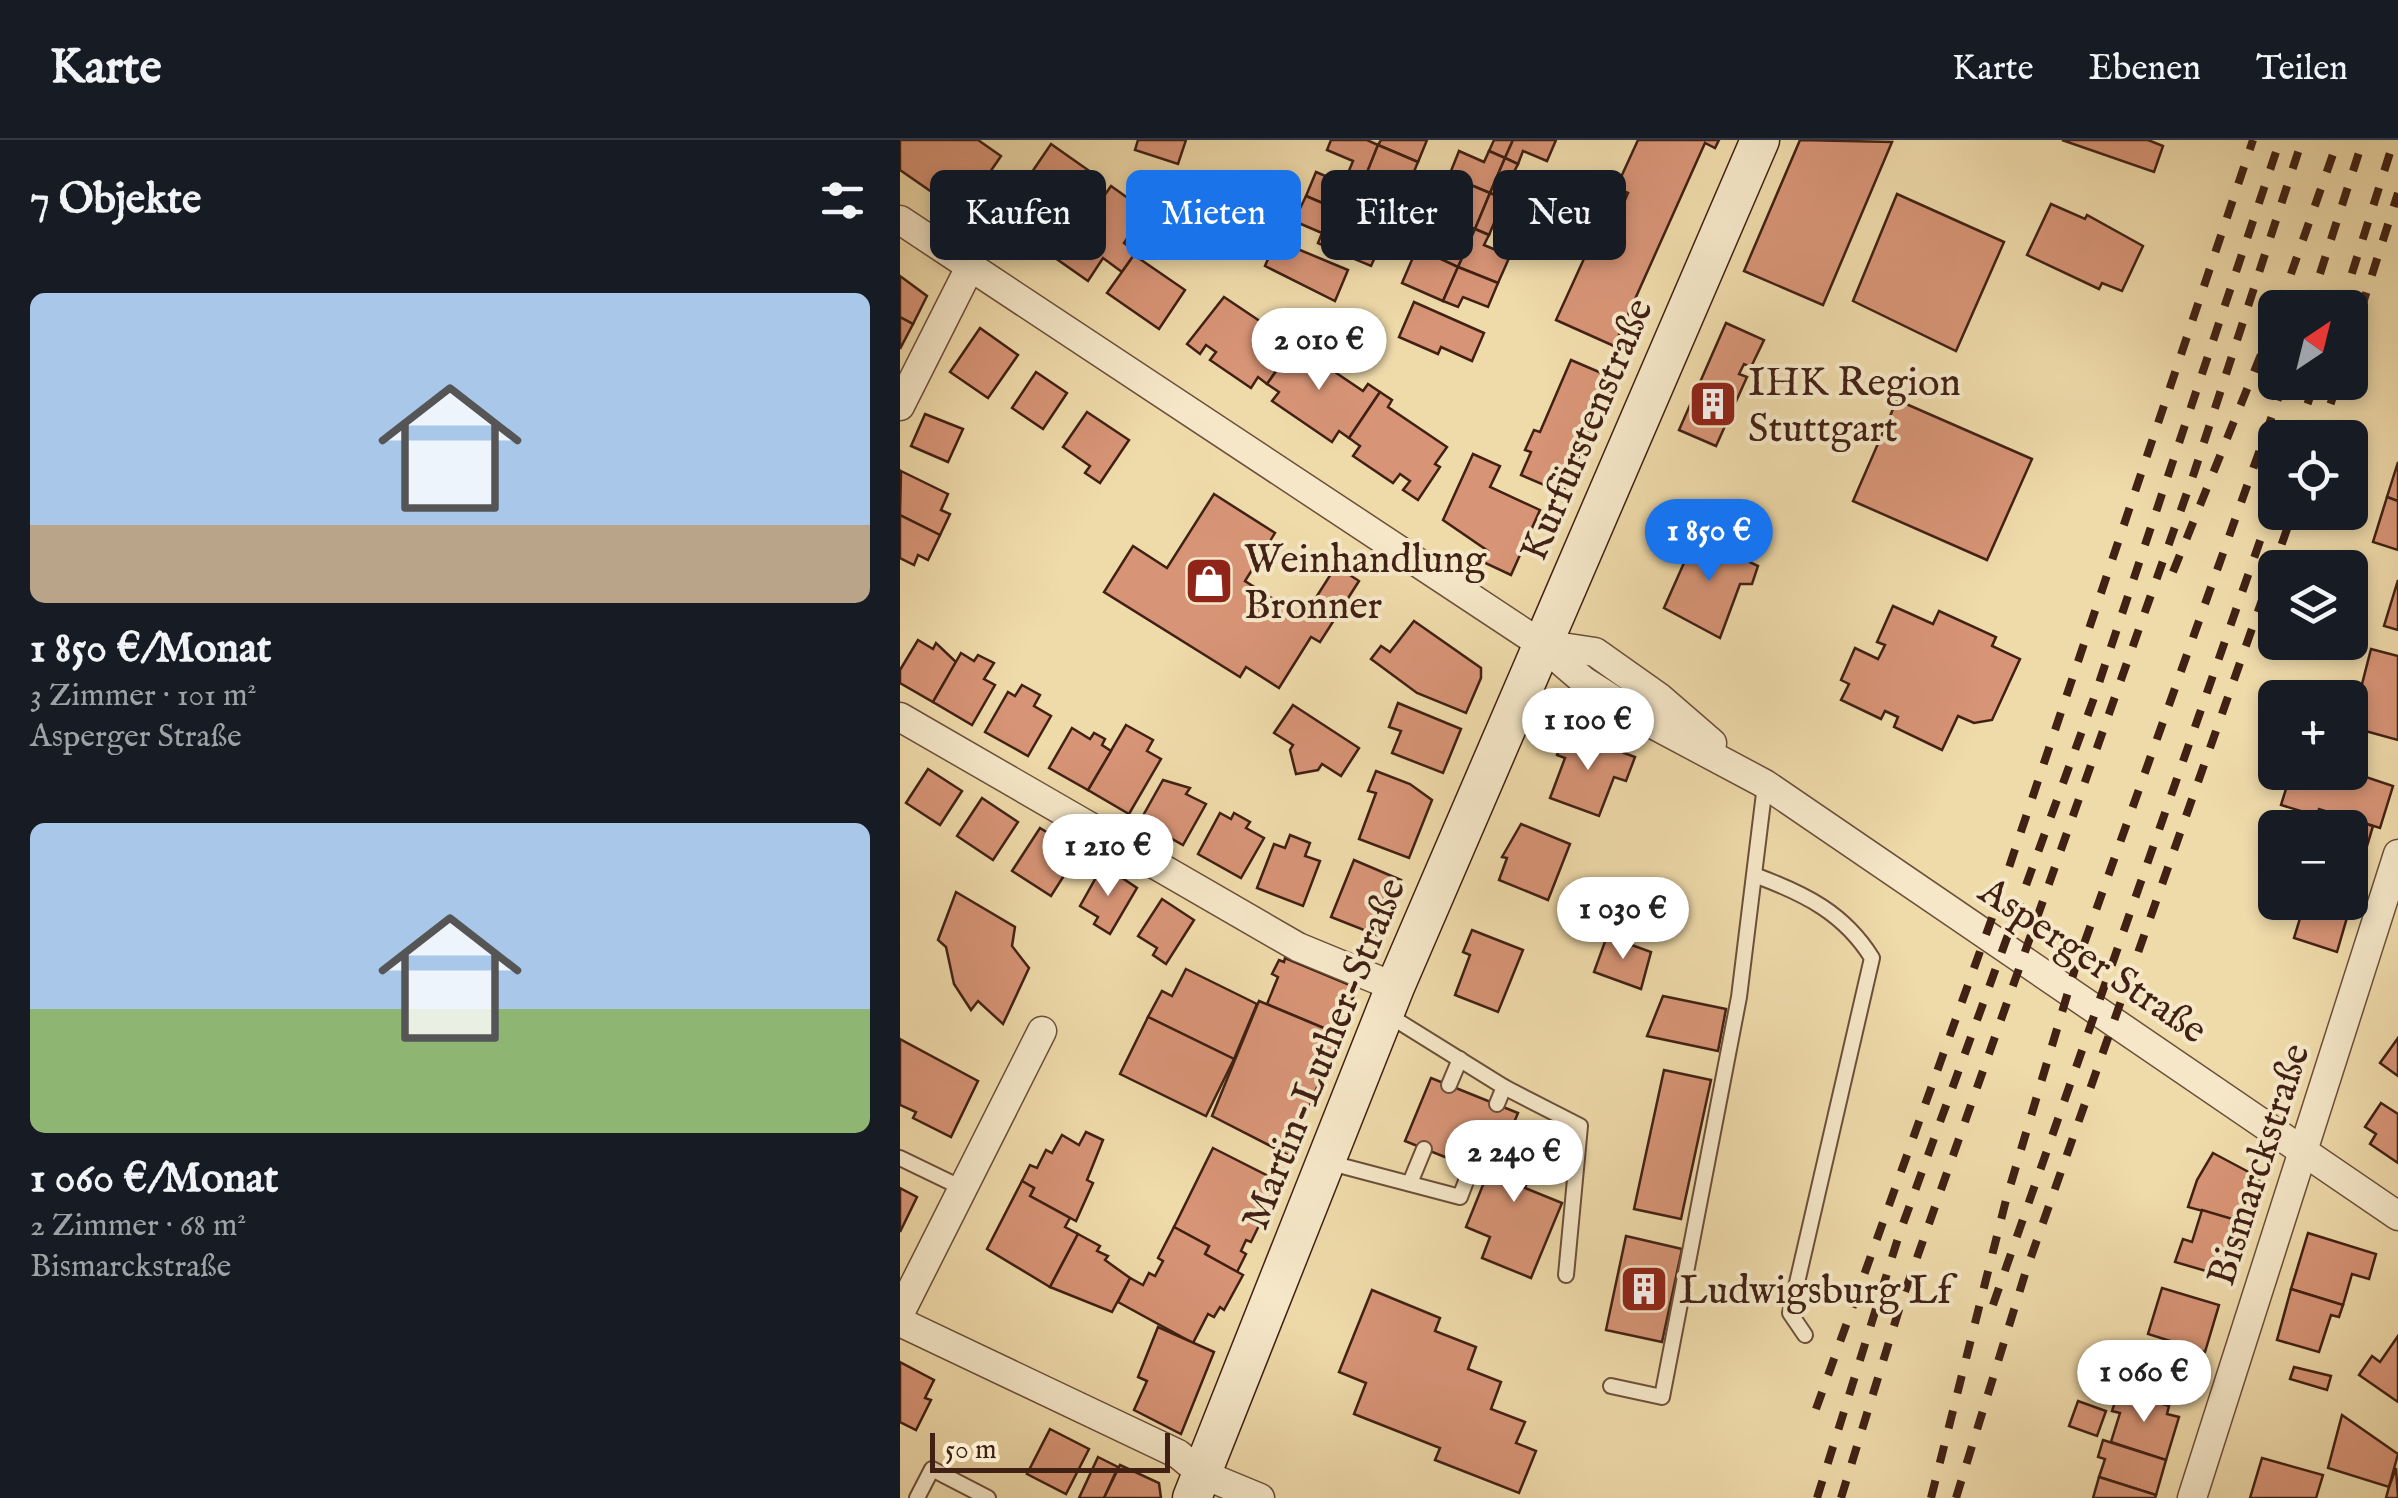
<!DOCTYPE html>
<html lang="de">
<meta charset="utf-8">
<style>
body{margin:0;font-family:"IM FELL English",serif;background:#20242c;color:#f1f3f6;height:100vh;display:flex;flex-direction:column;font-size:38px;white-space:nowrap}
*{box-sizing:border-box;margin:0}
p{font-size:32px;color:#9ea1a6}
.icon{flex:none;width:55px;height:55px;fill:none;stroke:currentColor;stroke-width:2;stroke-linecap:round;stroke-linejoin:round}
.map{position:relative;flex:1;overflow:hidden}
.sheet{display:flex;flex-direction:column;background:#171b24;width:900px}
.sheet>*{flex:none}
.guide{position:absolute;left:30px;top:30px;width:950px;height:90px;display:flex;gap:20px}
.needle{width:65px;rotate:35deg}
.tools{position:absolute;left:1358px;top:150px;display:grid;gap:20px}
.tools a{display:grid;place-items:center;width:110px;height:110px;border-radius:15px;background:#171b24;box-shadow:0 5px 15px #0003;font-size:50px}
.scale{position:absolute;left:30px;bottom:25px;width:240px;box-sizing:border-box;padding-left:10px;border:5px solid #402114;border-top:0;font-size:28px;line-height:35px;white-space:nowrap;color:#402114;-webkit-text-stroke:8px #f5e7c8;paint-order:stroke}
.price{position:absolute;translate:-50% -85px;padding:0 22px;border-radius:35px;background:#fff;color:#222;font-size:32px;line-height:65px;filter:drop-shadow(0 2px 5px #0008)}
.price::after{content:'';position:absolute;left:50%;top:60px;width:30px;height:22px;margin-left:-15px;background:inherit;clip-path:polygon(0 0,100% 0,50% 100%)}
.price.selected{background:#1a73e8;color:#fff}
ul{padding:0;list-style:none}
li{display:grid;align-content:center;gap:20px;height:530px;padding:0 30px}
li span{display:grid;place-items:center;height:310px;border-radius:15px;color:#555}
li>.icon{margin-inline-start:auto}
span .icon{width:180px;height:180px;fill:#fffc;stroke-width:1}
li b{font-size:42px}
h2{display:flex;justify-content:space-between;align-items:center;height:120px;padding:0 30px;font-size:42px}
.chip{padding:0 35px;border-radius:15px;background:#171b24;box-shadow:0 5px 15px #0003;font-size:35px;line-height:90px}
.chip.selected{background:#1a73e8;color:#fff}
header{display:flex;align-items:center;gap:60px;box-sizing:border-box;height:140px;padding:0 50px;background:#171b24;border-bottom:2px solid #363941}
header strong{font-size:48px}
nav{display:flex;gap:55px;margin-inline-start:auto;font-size:35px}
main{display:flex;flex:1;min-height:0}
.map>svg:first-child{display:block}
.building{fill:#d79476;stroke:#402114;stroke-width:2.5}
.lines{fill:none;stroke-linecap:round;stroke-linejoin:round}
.lane-casing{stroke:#6c4f3a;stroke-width:18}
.street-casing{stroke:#6c4f3a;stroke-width:31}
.secondary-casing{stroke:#402114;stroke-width:41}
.lane{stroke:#f5e7c8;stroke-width:14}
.street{stroke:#f5e7c8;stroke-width:28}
.secondary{stroke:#f5e7c8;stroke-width:38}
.rail{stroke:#402114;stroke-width:8;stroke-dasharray:18 18;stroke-linecap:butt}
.labels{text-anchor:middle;stroke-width:8;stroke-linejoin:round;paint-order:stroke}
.poi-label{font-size:40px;fill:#402114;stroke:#f5e7c8;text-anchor:start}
.street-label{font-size:40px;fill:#402114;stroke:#f5e7c8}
</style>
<header>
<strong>Karte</strong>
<nav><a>Karte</a><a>Ebenen</a><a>Teilen</a></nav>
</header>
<main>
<section class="sheet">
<h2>7 Objekte<svg class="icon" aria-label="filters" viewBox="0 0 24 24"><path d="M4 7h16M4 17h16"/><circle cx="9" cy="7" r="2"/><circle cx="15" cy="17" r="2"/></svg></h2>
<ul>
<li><span style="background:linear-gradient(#a9c7e8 75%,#b9a48a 0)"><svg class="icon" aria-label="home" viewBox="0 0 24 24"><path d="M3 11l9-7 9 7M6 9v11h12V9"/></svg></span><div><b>1 850 €/Monat</b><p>3 Zimmer · 101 m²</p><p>Asperger Straße</p></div></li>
<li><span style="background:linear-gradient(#a9c7e8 60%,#8fb573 0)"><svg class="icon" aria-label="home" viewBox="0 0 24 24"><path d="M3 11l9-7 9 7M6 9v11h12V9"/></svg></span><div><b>1 060 €/Monat</b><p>2 Zimmer · 68 m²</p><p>Bismarckstraße</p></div></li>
</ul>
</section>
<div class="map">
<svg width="1498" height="1358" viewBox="0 0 1498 1358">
<rect width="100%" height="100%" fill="#efdaaa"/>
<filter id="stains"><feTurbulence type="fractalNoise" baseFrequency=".002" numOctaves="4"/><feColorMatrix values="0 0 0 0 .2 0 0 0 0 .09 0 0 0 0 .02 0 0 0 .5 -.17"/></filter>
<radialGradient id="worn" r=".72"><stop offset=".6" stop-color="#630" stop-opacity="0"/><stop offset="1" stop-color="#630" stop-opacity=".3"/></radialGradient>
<g class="building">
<path d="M0,0H78L101,16L62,73L0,30Z"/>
<path d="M238,0H286L278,24L235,10Z"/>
<path d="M431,0H467L478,5L464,40L448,33L453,21L427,10Z"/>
<path d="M481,0H527L518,22L478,5Z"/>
<path d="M594,0H613L605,18L589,11Z"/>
<path d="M613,0H656L647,21L623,11L618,24L605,18Z"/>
<path d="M738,0H819L815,8L805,3L714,206L656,180L709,64L712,66L717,56L725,60L728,53L716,48Z"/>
<path d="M900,0L992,2L923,165L844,131Z"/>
<path d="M1162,0H1248L1263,6L1254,32Z"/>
<path d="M151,4L188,30L167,60L173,65L180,56L189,63L183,72L190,76L211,46L246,71L224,103L236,112L222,132L203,118L188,141L108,85L125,59L117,54Z"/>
<path d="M478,5L518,22L508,46L481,34L476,45L464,40Z"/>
<path d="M559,11L584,22L589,11L605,18L590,53L549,36Z"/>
<path d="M605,18L618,24L613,34L639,46L629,70L590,53Z"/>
<path d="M416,32L444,44L448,33L464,40L448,74L406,56Z"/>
<path d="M549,36L590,53L575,89L557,82L562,71L538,60Z"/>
<path d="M464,40L476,45L472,55L497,66L487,91L448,74Z"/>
<path d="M590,53L629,70L619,93L594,83L589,95L575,89Z"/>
<path d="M997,54L1104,102L1056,211L953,161Z"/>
<path d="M406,56L448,74L433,110L418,103L422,93L394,81Z"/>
<path d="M1151,64L1185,79L1187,75L1243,106L1222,151L1202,143L1199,149L1127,115Z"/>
<path d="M448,74L487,91L471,126L433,110Z"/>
<path d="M529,82L553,92L557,82L575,89L558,127L517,108Z"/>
<path d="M575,89L589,95L584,105L610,116L598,143L558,127Z"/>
<path d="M376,100L448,130L435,161L365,126Z"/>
<path d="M517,108L558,127L543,161L502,143Z"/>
<path d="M234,115L285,150L259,189L207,153Z"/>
<path d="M558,127L598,143L588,167L563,157L558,167L543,161Z"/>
<path d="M0,136L27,156L13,184L0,177Z"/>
<path d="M324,157L382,196L388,188L400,197L367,244L358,237L351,248L310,220L316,212L306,205L300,214L287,204Z"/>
<path d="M514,162L584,193L572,221L541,207L538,214L499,197Z"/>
<path d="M0,177L13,184L0,209Z"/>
<path d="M826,183L864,200L851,227L844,224L839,234L847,237L816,306L779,290Z"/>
<path d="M80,188L118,215L88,258L50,232Z"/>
<path d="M400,197L425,214L420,222L463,251L468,244L480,252L449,298L439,291L432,302L372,261L379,252L367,244Z"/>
<path d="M671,220L713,238L663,353L621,335L631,312L625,310L634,290L640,292Z"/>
<path d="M136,232L167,253L143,289L112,268Z"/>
<path d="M480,252L492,260L488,267L547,307L535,324L540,327L518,360L503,350L510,341L500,334L493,343L453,316L460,306L449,298Z"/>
<path d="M997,260L1132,319L1087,420L953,361Z"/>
<path d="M187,272L229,300L200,343L185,333L190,326L163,307Z"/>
<path d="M25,274L63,289L48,322L11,306Z"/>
<path d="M573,314L600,326L590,347L640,370L611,435L583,422L588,411L543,380Z"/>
<path d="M1498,322V361L1487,357Z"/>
<path d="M1,331L48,354L41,370L50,374L40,395L0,375Z"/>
<path d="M314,354L375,393L345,441L403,478L436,426L459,441L420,502L411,497L379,548L346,527L340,537L204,452L233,406L267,428Z"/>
<path d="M1487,357L1498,361V410L1473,402Z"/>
<path d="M0,375L40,395L28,420L18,415L14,425L0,418Z"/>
<path d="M809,391L829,400L824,410L858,426L852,444H840L820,498L764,468L795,398L804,401Z"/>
<path d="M1498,440V490L1484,486Z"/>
<path d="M993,466L1033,484L1039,471L1096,497L1092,506L1120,519L1092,580L1074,583L1058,576L1042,610L994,587L998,577L985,571L981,579L941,560L949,544L941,540L955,508L978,519L985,505L977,502Z"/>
<path d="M514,481L581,528V538L566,573L517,553L471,519L481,506L490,512Z"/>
<path d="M18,500L33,509L36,503L56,522L33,562L0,543V530Z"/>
<path d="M1471,509L1498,516V600L1451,587Z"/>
<path d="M61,513L74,521L78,515L94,523L84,539L95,545L72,585L33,562Z"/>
<path d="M122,545L140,555L134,566L151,576L128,616L85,592L108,552L115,556Z"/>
<path d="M498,563L561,589L543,633L492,613L501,591L489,587Z"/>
<path d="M393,565L459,608L441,636L422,624L418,630L396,634L390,610L393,605L374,593Z"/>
<path d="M226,585L253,600L247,611L261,619L229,674L188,650Z"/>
<path d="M172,588L190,599L194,593L205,599L202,605L211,611L188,650L149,628Z"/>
<path d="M666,591L735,617L726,641L714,637L699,676L650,658L665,618L657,615Z"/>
<path d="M28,629L62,651L40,685L6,663Z"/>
<path d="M476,631L510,644L532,660L509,718L459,699L476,653L468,651Z"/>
<path d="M1429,632H1451L1493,646L1480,688L1419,669L1417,676L1381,665L1390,636L1425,647Z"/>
<path d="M263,640L290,648L286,654L306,664L283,705L240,681Z"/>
<path d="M82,658L118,682L93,720L57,696Z"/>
<path d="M320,673L331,679L334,673L350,682L346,688L364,698L341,738L298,714Z"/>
<path d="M1437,675L1473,686L1467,706L1450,701V688H1433Z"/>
<path d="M621,684L670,704L648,760L599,740L607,718L602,717Z"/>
<path d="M140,688L179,712L151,756L112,731Z"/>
<path d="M390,695L410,703L405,716L420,721L403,766L357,748L374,704L385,708Z"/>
<path d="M454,720L501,740L479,796L431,777Z"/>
<path d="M203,725L237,748L210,794L194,784L198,777L180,766Z"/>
<path d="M1450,733L1460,736L1448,774L1411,762H1450Z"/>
<path d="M56,752L115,787L112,806L129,828L103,884L78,861L71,870L54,844L46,807L38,800Z"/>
<path d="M262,759L294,780L266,824L253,815L257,808L238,796Z"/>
<path d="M1405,762L1448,774L1437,812L1394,798Z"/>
<path d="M572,790L623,810L598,872L555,855L570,815L563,812Z"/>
<path d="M707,796L751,812L741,849L694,832Z"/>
<path d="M385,818L457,848L438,894L367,864L378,837L372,834L379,820L384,822Z"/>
<path d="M286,829L357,864L334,919L248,877L262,851L272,856Z"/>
<path d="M763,856L826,869L818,911L747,896Z"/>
<path d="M359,861L438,894L390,1016L312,976Z"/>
<path d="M248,877L334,919L306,976L220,934Z"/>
<path d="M1498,898V936L1480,923Z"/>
<path d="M0,899L78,941L51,997L13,978L16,972L0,965Z"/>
<path d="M764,930L811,940L781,1079L734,1069Z"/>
<path d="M531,938L618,973L613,985L608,983L587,1034L505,1001Z"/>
<path d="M1481,963L1498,974V1023L1470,1004L1476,994L1465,987Z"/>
<path d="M608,983L645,998L625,1048L662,1063L631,1138L582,1118L590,1097L566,1087Z"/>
<path d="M186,992L203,1000L187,1040L193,1043L176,1081L130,1056L134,1048L122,1041L130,1025L137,1028L146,1010L152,1013L162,995L179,1005Z"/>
<path d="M313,1008L380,1042L351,1102L346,1100L341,1111L346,1114L337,1132L305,1114L309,1106L274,1087Z"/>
<path d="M1313,1013L1360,1038L1346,1083L1288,1067L1297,1040Z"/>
<path d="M122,1041L134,1048L130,1056L170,1078L165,1087L178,1094L150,1147L87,1109Z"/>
<path d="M0,1048L17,1057L0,1092Z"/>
<path d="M1302,1070L1346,1083L1332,1128L1316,1124L1313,1133L1275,1122L1283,1099L1292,1102Z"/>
<path d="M274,1087L309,1106L305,1114L343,1135L324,1170L320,1167L314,1177L308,1174L293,1203L218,1162L230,1138L243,1145L249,1133L255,1136L263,1121L258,1118Z"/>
<path d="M1408,1093L1476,1114L1469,1139L1452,1134L1443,1165L1391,1149Z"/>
<path d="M178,1094L200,1106L197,1111L208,1116L205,1120L230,1138L212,1172L150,1147Z"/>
<path d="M726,1096L782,1109L762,1202L706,1190Z"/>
<path d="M1262,1148L1319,1165L1305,1212L1248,1194Z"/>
<path d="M1391,1149L1443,1165L1439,1177L1431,1175L1419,1212L1377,1200Z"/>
<path d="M472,1150L540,1178L535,1191L576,1207L568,1229L601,1242L591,1269L625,1282L616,1303L636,1311L619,1353L535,1320L540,1308L454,1274L466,1243L439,1232Z"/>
<path d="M258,1187L314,1212L281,1294L234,1270L247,1241L238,1237Z"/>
<path d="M1498,1196V1262L1459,1235L1472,1216L1480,1222Z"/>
<path d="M0,1222L34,1240L25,1258L31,1260L16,1290L0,1282Z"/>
<path d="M1394,1227L1431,1236L1427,1250L1390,1239Z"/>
<path d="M1219,1250L1269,1266L1267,1274L1279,1277L1266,1320L1211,1302L1220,1273L1212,1271Z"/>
<path d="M1178,1261L1206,1271L1197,1296L1169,1286Z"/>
<path d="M1442,1275L1498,1314L1489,1347L1428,1328Z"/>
<path d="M150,1289L189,1309L166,1354L127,1334Z"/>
<path d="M1203,1300L1266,1320L1256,1355L1199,1337L1205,1319L1198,1317Z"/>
<path d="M198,1317L218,1327L204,1358H179Z"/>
<path d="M1362,1318L1423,1335L1416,1358H1350Z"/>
<path d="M220,1325L259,1343L261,1358H204Z"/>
<path d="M1496,1328L1498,1358H1486L1489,1347Z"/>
<path d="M1199,1337L1256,1355L1255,1358H1193Z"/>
</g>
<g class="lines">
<g class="lane-casing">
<g id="lane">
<path d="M857,736C905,754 944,773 972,818L890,1173L905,1195"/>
<path d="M485,873L604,947L597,964"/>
<path d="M549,945L560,919"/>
<path d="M604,947L680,986L666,1135"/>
<path d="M0,1018L62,1048"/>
<path d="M427,1022L560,1057L571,1028"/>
<path d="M510,1043L524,1009"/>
<path d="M711,1246L762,1257L839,857L865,645"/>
<path d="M17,1358L32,1329L88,1358"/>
</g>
</g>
<g class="street-casing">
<g id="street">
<path d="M0,80L641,504L684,541L745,580L865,644L1498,1076"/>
<path d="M0,266L70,127"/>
<path d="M642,504L695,512L760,558L812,603"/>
<path d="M0,577L398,807L495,847"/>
<path d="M0,1173L142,891"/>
<path d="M0,1182L278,1314L302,1334L360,1358"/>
<path d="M1292,1358L1498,714"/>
</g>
</g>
<g class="secondary-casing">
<path id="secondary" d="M292,1358L495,847L860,0"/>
</g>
<use href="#lane" class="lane"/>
<use href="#street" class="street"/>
<use href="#secondary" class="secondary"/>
<g class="rail">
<path d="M1379,168L1438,0"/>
<path d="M1409,168L1463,0"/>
<path d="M1441,168L1494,0"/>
<path d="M1450,204L1498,53"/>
<path d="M1396,298L1415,242"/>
<path d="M1419,298L1438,242"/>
<path d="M1273,432L1375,180"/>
<path d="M1093,1165L1375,358"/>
<path d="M916,1269L1092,778L1353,0"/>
<path d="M917,1358L999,1095L1194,558L1380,0"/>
<path d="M941,1358L1001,1163L1294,333L1402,0"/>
<path d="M1031,1358L1106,1060L1174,832L1384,242"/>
<path d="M1056,1358L1125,1134L1393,372"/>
</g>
</g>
<defs>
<g id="building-square" transform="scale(2.5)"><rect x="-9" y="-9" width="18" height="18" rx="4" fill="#8f2418" stroke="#f5e7c8"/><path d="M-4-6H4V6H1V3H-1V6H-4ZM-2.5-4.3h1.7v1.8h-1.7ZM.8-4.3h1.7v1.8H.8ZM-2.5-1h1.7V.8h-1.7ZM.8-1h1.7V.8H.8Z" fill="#fff"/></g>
<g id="shop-square" transform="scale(2.5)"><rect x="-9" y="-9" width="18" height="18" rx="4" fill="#8f2418" stroke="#f5e7c8"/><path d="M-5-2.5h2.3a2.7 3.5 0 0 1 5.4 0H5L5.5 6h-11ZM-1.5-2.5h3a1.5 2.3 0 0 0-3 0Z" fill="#fff"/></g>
</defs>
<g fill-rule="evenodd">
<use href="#building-square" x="813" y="264"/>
<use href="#shop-square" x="309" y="441"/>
<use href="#building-square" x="744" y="1149"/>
</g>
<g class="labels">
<g class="poi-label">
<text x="848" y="255">IHK Region<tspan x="848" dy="46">Stuttgart</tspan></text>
<text x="344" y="432">Weinhandlung<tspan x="344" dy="46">Bronner</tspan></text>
<text x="779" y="1163">Ludwigsburg Lf</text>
</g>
<g class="street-label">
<text transform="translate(685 289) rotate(-67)" y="14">Kurfürstenstraße</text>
<text transform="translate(1194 819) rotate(34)" y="14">Asperger Straße</text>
<text transform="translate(422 913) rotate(-68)" y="14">Martin-Luther-Straße</text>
<text transform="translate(1357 1024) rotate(-72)" y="14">Bismarckstraße</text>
</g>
</g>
<rect width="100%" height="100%" filter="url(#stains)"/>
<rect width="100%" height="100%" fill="url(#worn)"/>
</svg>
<div class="tools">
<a><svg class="needle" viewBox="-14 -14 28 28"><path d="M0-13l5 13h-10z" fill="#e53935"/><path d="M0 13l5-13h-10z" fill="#9ea1a6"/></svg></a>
<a><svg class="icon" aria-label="locate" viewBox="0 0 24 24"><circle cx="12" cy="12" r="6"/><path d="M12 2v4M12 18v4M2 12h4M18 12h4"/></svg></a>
<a><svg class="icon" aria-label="layers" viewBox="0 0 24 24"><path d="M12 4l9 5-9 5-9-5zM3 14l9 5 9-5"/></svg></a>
<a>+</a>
<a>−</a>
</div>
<div class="scale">50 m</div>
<b class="price" style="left:419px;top:253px">2 010 €</b>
<b class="price selected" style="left:809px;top:444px">1 850 €</b>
<b class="price" style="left:688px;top:633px">1 100 €</b>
<b class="price" style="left:208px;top:759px">1 210 €</b>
<b class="price" style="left:723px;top:822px">1 030 €</b>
<b class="price" style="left:614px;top:1065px">2 240 €</b>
<b class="price" style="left:1244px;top:1285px">1 060 €</b>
<div class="guide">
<a class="chip">Kaufen</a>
<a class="chip selected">Mieten</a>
<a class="chip">Filter</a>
<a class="chip">Neu</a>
</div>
</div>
</main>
